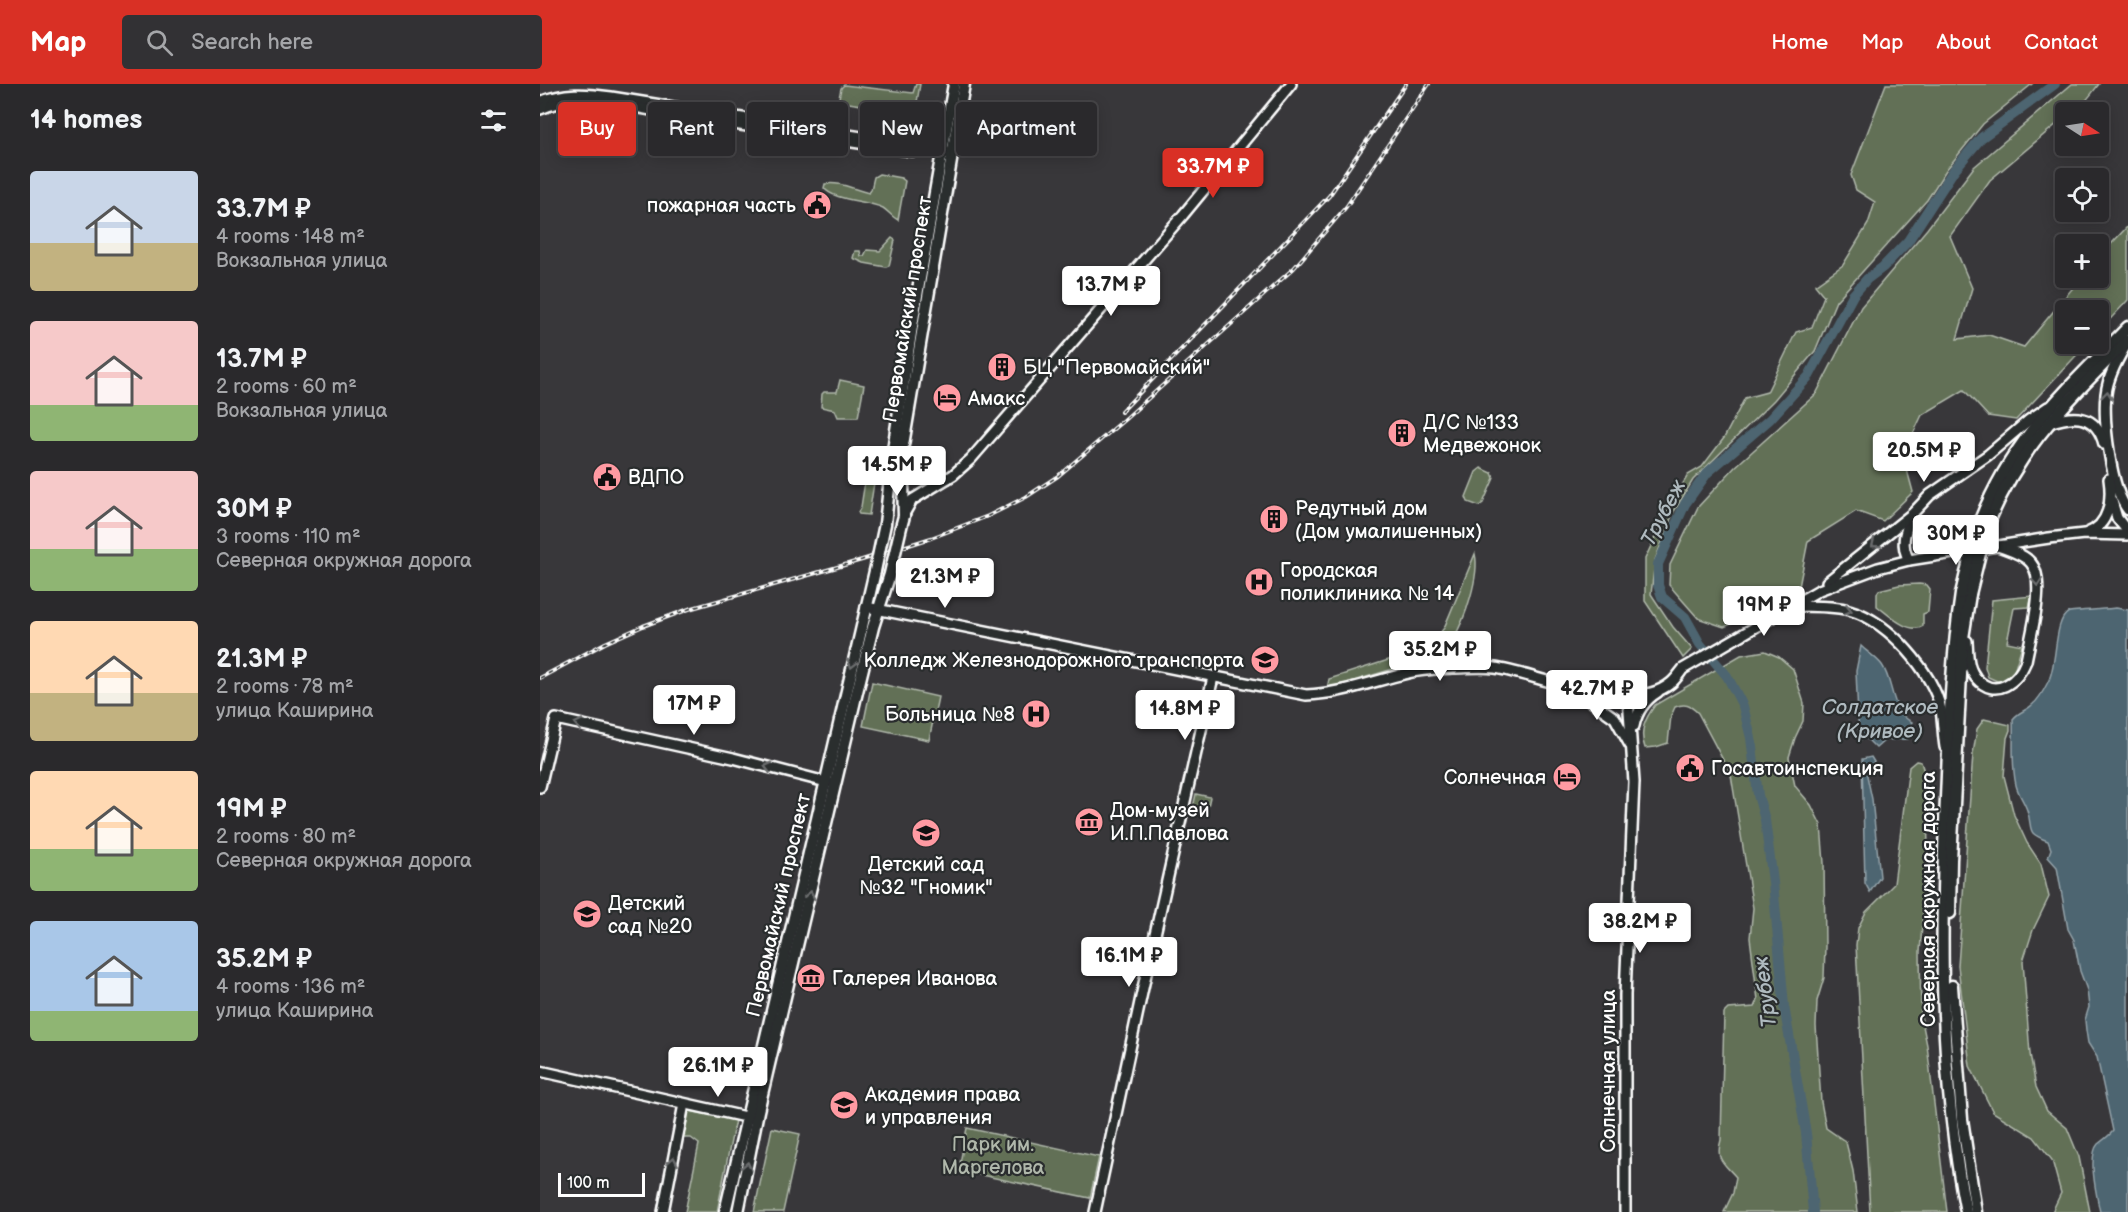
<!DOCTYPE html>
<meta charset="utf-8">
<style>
body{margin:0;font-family:"Balsamiq Sans",sans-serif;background:#323134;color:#f1f3f6;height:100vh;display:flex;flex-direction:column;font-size:22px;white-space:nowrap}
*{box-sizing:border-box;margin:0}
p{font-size:20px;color:#a5a6a9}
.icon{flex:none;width:33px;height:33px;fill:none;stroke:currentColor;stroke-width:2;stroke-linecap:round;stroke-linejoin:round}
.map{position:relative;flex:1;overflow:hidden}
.sheet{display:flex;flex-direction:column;background:#2a292c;width:540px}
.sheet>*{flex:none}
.top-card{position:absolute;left:18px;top:18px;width:570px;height:54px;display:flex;gap:12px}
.needle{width:39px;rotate:102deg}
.buttons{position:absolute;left:1515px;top:18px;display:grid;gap:12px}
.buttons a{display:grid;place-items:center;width:54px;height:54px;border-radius:6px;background:#2a292c;box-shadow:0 3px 15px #0003,0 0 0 2px #464548;font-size:30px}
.scale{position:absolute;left:18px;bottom:15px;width:87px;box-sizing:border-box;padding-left:6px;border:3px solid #fff;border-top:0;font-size:16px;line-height:21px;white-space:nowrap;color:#fff;-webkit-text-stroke:4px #2a2d2e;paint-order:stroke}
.price{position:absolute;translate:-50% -51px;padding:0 14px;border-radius:6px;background:#fff;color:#222;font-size:20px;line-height:39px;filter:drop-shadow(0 2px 3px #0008)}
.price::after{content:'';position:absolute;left:50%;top:36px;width:18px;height:14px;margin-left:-9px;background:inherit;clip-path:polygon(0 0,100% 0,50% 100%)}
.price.selected{background:#d93025;color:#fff}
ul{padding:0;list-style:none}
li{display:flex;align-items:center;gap:18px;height:150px;padding:0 30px}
li span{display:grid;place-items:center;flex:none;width:168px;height:120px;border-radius:6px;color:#555}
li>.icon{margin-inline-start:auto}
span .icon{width:72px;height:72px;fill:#fffc;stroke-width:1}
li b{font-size:26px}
h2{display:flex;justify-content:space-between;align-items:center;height:72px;padding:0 30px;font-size:26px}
.chip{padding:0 21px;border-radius:6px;background:#2a292c;box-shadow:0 3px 15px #0003,0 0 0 2px #464548;font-size:21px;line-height:54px}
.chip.selected{background:#d93025;color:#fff}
header{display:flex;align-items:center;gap:36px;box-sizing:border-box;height:84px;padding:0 30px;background:#d93025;color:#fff}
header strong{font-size:28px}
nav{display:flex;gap:33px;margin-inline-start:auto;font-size:21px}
.search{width:420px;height:54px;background:#323134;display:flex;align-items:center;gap:15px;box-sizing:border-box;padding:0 21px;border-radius:6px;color:#a5a6a9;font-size:22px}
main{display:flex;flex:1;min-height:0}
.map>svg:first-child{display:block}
.green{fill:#627057;stroke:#b0b8ab;stroke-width:1.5}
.water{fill:#4d6571;stroke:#94a3aa;stroke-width:1.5}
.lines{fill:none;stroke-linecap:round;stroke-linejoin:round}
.river{stroke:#4d6571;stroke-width:10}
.secondary-casing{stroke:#fff;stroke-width:14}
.primary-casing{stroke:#fff;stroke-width:15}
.secondary{stroke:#2a2d2e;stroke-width:9}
.primary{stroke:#2a2d2e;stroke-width:10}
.rail-casing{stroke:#fff;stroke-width:4}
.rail{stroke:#2a2d2e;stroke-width:1.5;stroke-dasharray:4.5;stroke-linecap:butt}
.primary-bridge-casing{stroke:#fff;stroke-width:15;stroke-linecap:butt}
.primary-bridge{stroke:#2a2d2e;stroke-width:10}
.oneway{stroke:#6a6c6d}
.labels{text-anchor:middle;stroke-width:4.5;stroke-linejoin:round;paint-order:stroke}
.poi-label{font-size:20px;fill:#fff;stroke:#2a2d2e;text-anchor:start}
.street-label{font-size:20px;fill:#fff;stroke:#2a2d2e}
.park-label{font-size:20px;fill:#b0b8ab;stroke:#2a2d2e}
.water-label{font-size:21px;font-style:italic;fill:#afbabf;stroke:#2a2d2e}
</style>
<header>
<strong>Map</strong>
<div class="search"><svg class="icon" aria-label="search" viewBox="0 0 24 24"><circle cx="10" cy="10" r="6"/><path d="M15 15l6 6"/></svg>Search here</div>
<nav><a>Home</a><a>Map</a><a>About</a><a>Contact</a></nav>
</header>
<main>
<section class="sheet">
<h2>14 homes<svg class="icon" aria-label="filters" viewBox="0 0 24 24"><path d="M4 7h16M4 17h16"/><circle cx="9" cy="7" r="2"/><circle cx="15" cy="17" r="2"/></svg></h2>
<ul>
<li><span style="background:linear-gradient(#c9d6e8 60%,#c2b280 0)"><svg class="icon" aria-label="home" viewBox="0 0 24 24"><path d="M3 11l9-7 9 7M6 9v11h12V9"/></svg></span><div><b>33.7M ₽</b><p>4 rooms · 148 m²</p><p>Вокзальная улица</p></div></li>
<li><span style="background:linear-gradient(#f6c9c9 70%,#8fb573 0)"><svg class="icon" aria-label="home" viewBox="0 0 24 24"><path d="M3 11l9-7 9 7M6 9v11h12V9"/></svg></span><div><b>13.7M ₽</b><p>2 rooms · 60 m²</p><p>Вокзальная улица</p></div></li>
<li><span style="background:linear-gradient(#f6c9c9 65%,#8fb573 0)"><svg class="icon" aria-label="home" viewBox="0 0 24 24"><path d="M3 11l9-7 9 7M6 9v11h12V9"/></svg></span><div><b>30M ₽</b><p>3 rooms · 110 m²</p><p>Северная окружная дорога</p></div></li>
<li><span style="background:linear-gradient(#ffd9b3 60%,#c2b280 0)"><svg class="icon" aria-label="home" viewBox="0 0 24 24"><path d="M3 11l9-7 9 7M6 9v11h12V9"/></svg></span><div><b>21.3M ₽</b><p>2 rooms · 78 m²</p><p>улица Каширина</p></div></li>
<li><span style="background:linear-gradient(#ffd9b3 65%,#8fb573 0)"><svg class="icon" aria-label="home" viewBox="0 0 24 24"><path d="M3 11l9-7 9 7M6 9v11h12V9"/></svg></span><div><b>19M ₽</b><p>2 rooms · 80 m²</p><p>Северная окружная дорога</p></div></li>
<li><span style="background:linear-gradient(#a9c7e8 75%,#8fb573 0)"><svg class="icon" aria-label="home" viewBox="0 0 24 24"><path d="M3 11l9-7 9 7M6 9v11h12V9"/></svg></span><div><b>35.2M ₽</b><p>4 rooms · 136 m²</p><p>улица Каширина</p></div></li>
</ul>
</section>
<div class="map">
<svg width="1588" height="1128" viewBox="0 0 1588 1128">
<rect width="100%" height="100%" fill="#38373a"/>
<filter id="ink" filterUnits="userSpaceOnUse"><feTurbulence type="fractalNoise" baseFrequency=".0167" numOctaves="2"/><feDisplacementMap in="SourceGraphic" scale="12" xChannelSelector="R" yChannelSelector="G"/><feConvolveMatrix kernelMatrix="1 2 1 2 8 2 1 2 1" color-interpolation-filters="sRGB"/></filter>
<g filter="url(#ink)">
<g class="green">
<path d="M376,0H380L375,30L303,18L299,14L301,4L304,1L373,9Z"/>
<path d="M1346,0H1492L1443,40L1406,86L1387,116L1296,217L1275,267L1234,316L1153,396L1133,429L1115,476L1111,510L1133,543L1152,565L1143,574L1105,517V475L1128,425L1148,391L1162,383L1184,354L1205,314L1227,308L1256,248L1272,243L1284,212L1275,201L1303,181L1328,140L1335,118L1316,106L1311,91Z"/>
<path d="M1532,0H1559C1551,10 1540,28 1526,28L1525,33L1450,96L1410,152L1432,204L1417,255L1449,251L1484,263L1541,194H1558L1559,173L1588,142V216L1559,247L1558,226H1526V260H1547L1476,336L1448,332L1424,306L1382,331L1363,371L1373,408L1343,437L1316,427L1268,457L1259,503L1238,521L1184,543L1158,534L1129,501L1130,481L1158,423L1195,383L1276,310L1321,223L1387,145L1434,83Z"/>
<path d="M339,90L361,94L365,97L358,136C352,133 348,127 343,124C327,116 294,117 284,104L285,100C300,97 314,106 329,109L331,106L334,93Z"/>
<path d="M352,154L355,156L349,182L346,183L324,179L313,174L315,167H320L321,172H324L327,166L340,167Z"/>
<path d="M300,296L324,301L318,333H298L295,326L281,323L282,310L284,308H297Z"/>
<path d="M326,383L336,386L329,431L319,430L318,428L321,423L326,391L323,387Z"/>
<path d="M941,384L952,389L954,394L943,419L939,422L928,418L926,413L936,388Z"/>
<path d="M935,470C940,491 925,536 913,555C908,563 902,570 897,577L866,581L787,605L789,595L889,563L904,544Z"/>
<path d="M1379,500L1387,501L1390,505L1388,528L1383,530V542C1369,551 1349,531 1337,522V509L1339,506L1359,501Z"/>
<path d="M1492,512L1489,523L1474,524L1467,558L1482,561L1474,588L1467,596L1457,597L1448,593L1445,583L1452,516Z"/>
<path d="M1225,567L1239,573L1253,585L1264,619L1263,637L1255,654L1249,673L1255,702L1271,721L1281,741L1284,779L1285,862L1284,894L1277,917L1276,942L1281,1018L1286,1044L1306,1058L1313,1087L1318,1128H1184L1193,1109L1196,1093C1184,1079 1175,1076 1181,1056L1184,929L1188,925L1215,923L1218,916L1210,854L1213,824L1191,691L1158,629C1150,621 1145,619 1135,623L1131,632L1128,659L1116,663L1105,664C1099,647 1105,635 1115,621L1201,571Z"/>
<path d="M332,598L398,613L389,656L323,642Z"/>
<path d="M1444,635L1470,641V646L1467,654L1464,692L1474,731L1487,759L1501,780L1509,813L1493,846L1483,877L1490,970L1496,1003L1507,1027L1527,1044L1539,1073L1550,1128H1512L1521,1109L1512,1076L1494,1053L1453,1028L1430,982L1418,882L1433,670L1437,645Z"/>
<path d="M1376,677L1381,678L1386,694L1388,763L1380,868L1381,932L1387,961L1407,1128H1330L1316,861L1318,844L1326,828L1354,800L1369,683Z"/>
<path d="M656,710L670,713L666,731L652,728Z"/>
<path d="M149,1027L195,1036L177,1128H145L158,1065L159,1060L151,1054H143Z"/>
<path d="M232,1044L260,1050L243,1128H214Z"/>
<path d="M427,1044L559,1073L550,1114L427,1088L420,1079Z"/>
</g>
<g class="water">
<path d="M1576,524L1588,526V1128H1560C1557,1113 1547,1072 1558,1060C1563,1056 1568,1053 1573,1047L1557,973L1548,959L1546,946L1545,936L1549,923L1547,906L1540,887L1534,856L1528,845L1517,783L1508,773L1511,765L1508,757C1484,748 1494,746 1487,726C1484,717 1478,710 1476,701C1471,679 1474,657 1473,635C1478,628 1486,627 1492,621C1499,616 1504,606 1508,598C1518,580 1513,536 1529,528C1532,527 1568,525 1576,524Z"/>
<path d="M1321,562C1327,568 1337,574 1342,581C1354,598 1350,628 1372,638L1368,655L1345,656L1336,664L1325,653L1319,657L1316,587Z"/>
<path d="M1331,673L1334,678L1326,687L1332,715L1340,793L1330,808L1325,799L1322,675Z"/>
</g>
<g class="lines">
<path class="river" d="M1273,1128L1266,1049L1244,922L1233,798L1225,736L1218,711L1211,654L1203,622L1187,592L1160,560L1145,533L1122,513L1118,501V480L1145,420L1167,389L1230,335L1269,292L1313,211L1327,195L1343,183L1368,157L1414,86L1441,54L1515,0"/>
<g class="secondary-casing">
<g id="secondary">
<path d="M0,18C24,8 46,9 71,13L403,66L408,70"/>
<path d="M95,23L160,35L372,67"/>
<path d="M0,25C24,15 47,16 73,19"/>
<path d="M1585,263C1576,278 1568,293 1566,310C1563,337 1571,406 1588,426"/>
<path d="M1509,339C1535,330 1556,330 1564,360"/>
<path d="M358,384L408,394"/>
<path d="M1572,417L1577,434L1588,448"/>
<path d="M364,430L372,416L413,391L431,375L643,131L751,0"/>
<path d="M1547,449C1570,441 1572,415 1569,395"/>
<path d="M1369,476C1360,461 1365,448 1371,432"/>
<path d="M1287,498L1372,430L1390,411L1448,371L1489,336L1508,323"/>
<path d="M1252,522C1272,523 1293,521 1312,527C1348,537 1394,589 1401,626C1403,638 1403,651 1405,663"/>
<path d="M326,523L766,611C801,610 833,597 868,589C883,585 898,585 913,584C927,584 941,582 955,584C1002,591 1090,633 1131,599C1136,595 1139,590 1143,585L1279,506L1338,484L1369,476L1509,454L1544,450L1588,451"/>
<path d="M1427,557C1428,569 1427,583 1436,594C1455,616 1478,598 1486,577C1490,554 1507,497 1491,479C1484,470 1468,466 1458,462"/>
<path d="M1038,608L1075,634L1090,661"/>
<path d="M1094,642C1097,627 1105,616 1118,608"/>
<path d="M0,703L16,635L193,674L290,699"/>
<path d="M0,987L214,1035"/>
<path d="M123,1128L144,1020"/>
<path d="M555,1128L606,890L673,593"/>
<path d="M1085,1128V911L1094,698L1088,613"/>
</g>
</g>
<g class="primary-casing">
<g id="primary">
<path d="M345,440L353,366L375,223L414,0"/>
<path d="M361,443L364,432L362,367L424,0"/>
<path d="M1436,447C1468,358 1523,309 1588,243"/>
<path d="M1445,449C1475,366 1528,317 1588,256"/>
<path d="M1421,510C1411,577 1409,646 1406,714C1400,851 1399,993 1426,1128"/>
<path d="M1410,829L1411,776L1423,554L1430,510"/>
<path d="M1412,902L1422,1035L1436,1128"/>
<path d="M185,1128L335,487"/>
<path d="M198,1128L218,1027L316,612L333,543L350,490"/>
</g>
</g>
<use href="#secondary" class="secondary"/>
<use href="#primary" class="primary"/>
<g class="rail-casing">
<g id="rail">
<path d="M581,328L789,112L866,0"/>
<path d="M0,594L65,559L103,542L149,525L322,476L391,454L448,432L486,413L518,392L584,336L754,184L806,123L889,0"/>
</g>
</g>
<use href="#rail" class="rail"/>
<g class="primary-bridge-casing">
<g id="primary-bridge">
<path d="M335,487L345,440"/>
<path d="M350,490L361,443"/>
<path d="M1421,510L1436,447"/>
<path d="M1430,510L1445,449"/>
</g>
</g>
<use href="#primary-bridge" class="primary-bridge"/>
</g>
<defs><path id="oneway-chevron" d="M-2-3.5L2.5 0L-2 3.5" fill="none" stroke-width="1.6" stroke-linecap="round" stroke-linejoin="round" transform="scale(1.5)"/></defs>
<g class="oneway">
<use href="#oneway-chevron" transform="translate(1567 311) rotate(-83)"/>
<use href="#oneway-chevron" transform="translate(1335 460) rotate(141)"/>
<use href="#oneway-chevron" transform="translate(1497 498) rotate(85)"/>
<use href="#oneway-chevron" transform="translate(1308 526) rotate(14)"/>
<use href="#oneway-chevron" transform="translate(312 580) rotate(104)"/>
<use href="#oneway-chevron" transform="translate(38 640) rotate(-168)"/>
<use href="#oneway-chevron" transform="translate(228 683) rotate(-166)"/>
<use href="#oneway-chevron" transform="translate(270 811) rotate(-77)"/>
<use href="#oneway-chevron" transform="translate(133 1077) rotate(-79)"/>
<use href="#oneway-chevron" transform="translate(207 1082) rotate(-79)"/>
</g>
</g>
<defs>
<g id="civic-disc" transform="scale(1.5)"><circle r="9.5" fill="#ff9aa2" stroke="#2a2d2e"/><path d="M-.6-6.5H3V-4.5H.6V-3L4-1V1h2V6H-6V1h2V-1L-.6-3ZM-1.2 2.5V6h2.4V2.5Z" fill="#111"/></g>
<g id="building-disc" transform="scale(1.5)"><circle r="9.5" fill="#ff9aa2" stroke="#2a2d2e"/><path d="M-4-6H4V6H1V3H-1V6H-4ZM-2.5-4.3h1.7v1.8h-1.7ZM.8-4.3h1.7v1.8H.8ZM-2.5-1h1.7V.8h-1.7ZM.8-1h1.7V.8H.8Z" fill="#111"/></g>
<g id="hotel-disc" transform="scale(1.5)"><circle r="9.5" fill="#ff9aa2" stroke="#2a2d2e"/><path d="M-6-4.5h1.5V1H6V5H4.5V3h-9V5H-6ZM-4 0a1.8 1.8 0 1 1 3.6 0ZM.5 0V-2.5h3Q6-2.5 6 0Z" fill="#111"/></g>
<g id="hospital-disc" transform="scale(1.5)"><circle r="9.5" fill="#ff9aa2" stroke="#2a2d2e"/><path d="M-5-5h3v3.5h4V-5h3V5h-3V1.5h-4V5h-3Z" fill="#111"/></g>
<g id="university-disc" transform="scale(1.5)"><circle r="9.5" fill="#ff9aa2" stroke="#2a2d2e"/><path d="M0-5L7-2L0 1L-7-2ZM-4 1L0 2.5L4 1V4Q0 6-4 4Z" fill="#111"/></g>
<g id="museum-disc" transform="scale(1.5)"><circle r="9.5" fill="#ff9aa2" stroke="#2a2d2e"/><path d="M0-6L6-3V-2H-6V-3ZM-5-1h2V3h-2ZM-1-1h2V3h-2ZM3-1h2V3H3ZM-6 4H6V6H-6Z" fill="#111"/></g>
<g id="school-disc" transform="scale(1.5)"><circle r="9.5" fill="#ff9aa2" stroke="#2a2d2e"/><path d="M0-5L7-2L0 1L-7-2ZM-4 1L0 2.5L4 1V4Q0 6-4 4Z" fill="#111"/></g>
</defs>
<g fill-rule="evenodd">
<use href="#civic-disc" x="277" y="121"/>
<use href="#building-disc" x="462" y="283"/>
<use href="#hotel-disc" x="407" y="314"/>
<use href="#building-disc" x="862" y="349"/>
<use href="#civic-disc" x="67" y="393"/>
<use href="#building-disc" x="734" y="435"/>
<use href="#hospital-disc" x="719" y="498"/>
<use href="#university-disc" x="725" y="576"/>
<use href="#hospital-disc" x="496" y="630"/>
<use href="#civic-disc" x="1150" y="684"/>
<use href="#hotel-disc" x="1027" y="693"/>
<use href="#museum-disc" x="549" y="738"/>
<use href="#school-disc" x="386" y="749"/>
<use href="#school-disc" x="47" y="830"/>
<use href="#museum-disc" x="271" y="894"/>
<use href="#university-disc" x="304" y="1021"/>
</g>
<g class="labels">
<g class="poi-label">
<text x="256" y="128" text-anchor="end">пожарная часть</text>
<text x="483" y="290">БЦ "Первомайский"</text>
<text x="428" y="321">Амакс</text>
<text x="883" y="345">Д/С №133<tspan x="883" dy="23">Медвежонок</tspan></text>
<text x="88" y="400">ВДПО</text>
<text x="755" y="431">Редутный дом<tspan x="755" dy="23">(Дом умалишенных)</tspan></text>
<text x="740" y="493">Городская<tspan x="740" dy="23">поликлиника № 14</tspan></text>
<text x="704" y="583" text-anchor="end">Колледж Железнодорожного транспорта</text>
<text x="475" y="637" text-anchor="end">Больница №8</text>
<text x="1171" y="691">Госавтоинспекция</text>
<text x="1006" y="700" text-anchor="end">Солнечная</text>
<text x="570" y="733">Дом-музей<tspan x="570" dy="23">И.П.Павлова</tspan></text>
<text x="386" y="787" text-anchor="middle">Детский сад<tspan x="386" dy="23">№32 "Гномик"</tspan></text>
<text x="68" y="826">Детский<tspan x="68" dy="23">сад №20</tspan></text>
<text x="292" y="901">Галерея Иванова</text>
<text x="325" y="1017">Академия права<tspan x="325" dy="23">и управления</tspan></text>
</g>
<g class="street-label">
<text transform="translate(367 225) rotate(-81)" y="7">Первомайский проспект</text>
<text transform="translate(1388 815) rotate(-90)" y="7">Северная окружная дорога</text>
<text transform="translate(238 821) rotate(-77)" y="7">Первомайский проспект</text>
<text transform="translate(1068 987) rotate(-90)" y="7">Солнечная улица</text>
</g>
<g class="park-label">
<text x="453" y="1067">Парк им.<tspan x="453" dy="23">Маргелова</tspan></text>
</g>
<g class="water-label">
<text transform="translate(1123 429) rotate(-62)" y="7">Трубеж</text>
<text x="1340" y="630">Солдатское<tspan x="1340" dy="24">(Кривое)</tspan></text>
<text transform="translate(1225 908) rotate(-97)" y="7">Трубеж</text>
</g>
</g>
</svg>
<div class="buttons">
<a><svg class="needle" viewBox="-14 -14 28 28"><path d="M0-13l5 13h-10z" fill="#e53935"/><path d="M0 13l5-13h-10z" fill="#a5a6a9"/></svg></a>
<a><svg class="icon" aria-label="locate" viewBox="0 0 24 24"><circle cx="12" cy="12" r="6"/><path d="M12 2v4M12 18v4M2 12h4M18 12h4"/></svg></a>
<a>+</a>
<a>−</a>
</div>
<div class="scale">100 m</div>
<b class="price selected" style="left:673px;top:115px">33.7M ₽</b>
<b class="price" style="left:571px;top:233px">13.7M ₽</b>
<b class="price" style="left:1384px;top:399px">20.5M ₽</b>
<b class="price" style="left:357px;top:413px">14.5M ₽</b>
<b class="price" style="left:1416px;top:482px">30M ₽</b>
<b class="price" style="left:405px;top:525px">21.3M ₽</b>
<b class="price" style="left:1224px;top:553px">19M ₽</b>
<b class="price" style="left:900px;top:598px">35.2M ₽</b>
<b class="price" style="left:1057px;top:637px">42.7M ₽</b>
<b class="price" style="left:154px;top:652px">17M ₽</b>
<b class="price" style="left:645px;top:657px">14.8M ₽</b>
<b class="price" style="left:1100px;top:870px">38.2M ₽</b>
<b class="price" style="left:589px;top:904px">16.1M ₽</b>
<b class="price" style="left:178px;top:1014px">26.1M ₽</b>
<div class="top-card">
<a class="chip selected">Buy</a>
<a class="chip">Rent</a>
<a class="chip">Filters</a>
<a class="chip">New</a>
<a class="chip">Apartment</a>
</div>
</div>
</main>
